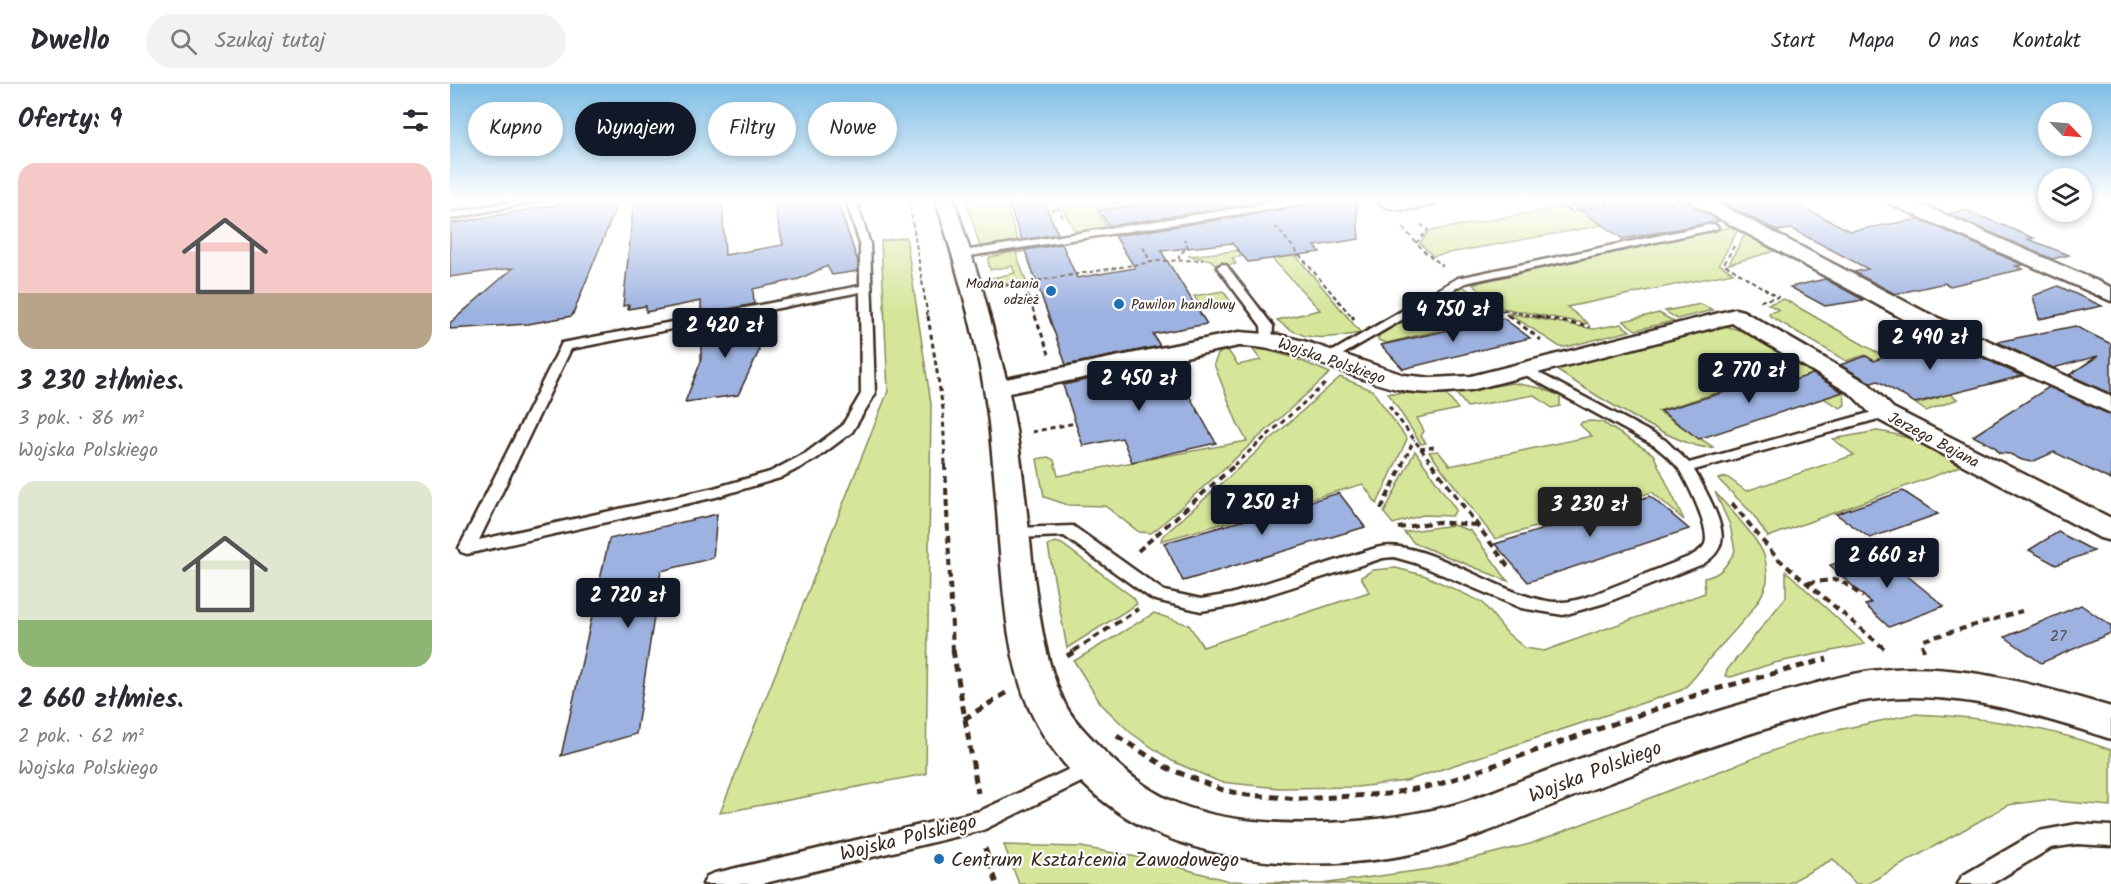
<!DOCTYPE html>
<html lang="pl">
<meta charset="utf-8">
<style>
body{margin:0;font-family:Kalam,sans-serif;background:#f2f2f3;color:#2b2b33;height:100vh;display:flex;flex-direction:column;font-size:22px;white-space:nowrap}
*{box-sizing:border-box;margin:0}
p{font-size:20px;color:#7c7c81}
.icon{flex:none;width:33px;height:33px;fill:none;stroke:currentColor;stroke-width:2;stroke-linecap:round;stroke-linejoin:round}
.map{position:relative;flex:1;overflow:hidden}
.sheet{display:flex;flex-direction:column;background:#fff;width:450px}
.sheet>*{flex:none}
.top-card{position:absolute;left:18px;top:18px;width:570px;height:54px;display:flex;gap:12px}
.needle{width:39px;rotate:115deg}
.fabs{position:absolute;left:1588px;top:18px;display:grid;gap:12px}
.fabs a{display:grid;place-items:center;width:54px;height:54px;border-radius:50%;background:#fff;box-shadow:0 3px 9px #0003;font-size:30px}
.price{position:absolute;translate:-50% -51px;padding:0 14px;border-radius:6px;background:#111827;color:#fff;font-size:20px;line-height:39px;filter:drop-shadow(0 2px 3px #0008)}
.price::after{content:'';position:absolute;left:50%;top:36px;width:18px;height:14px;margin-left:-9px;background:inherit;clip-path:polygon(0 0,100% 0,50% 100%)}
.price.selected{background:#222;color:#fff}
ul{padding:0;list-style:none}
li{display:grid;align-content:center;gap:12px;height:318px;padding:0 18px}
li span{display:grid;place-items:center;height:186px;border-radius:18px;color:#555}
li>.icon{margin-inline-start:auto}
span .icon{width:108px;height:108px;fill:#fffc;stroke-width:1}
li b{font-size:26px}
h2{display:flex;justify-content:space-between;align-items:center;height:72px;padding:0 18px;font-size:26px}
.chip{padding:0 21px;border-radius:27px;background:#fff;box-shadow:0 3px 9px #0003;font-size:21px;line-height:54px}
.chip.selected{background:#111827;color:#fff}
header{display:flex;align-items:center;gap:36px;box-sizing:border-box;height:84px;padding:0 30px;background:#fff;border-bottom:2px solid #e1e1e2}
header strong{font-size:28px}
nav{display:flex;gap:33px;margin-inline-start:auto;font-size:21px}
.search{width:420px;height:54px;background:#f2f2f3;display:flex;align-items:center;gap:15px;box-sizing:border-box;padding:0 21px;border-radius:33px;color:#7c7c81;font-size:22px}
main{display:flex;flex:1;min-height:0}
.map>svg:first-child{display:block}
.green{fill:#d5e69a;stroke:#88885c;stroke-width:1.5}
.building{fill:#9db2e0;stroke:#3b2a1e;stroke-width:1.5}
.lines{fill:none;stroke-linecap:round;stroke-linejoin:round}
.service-casing{stroke:#3b2a1e;stroke-width:5}
.minor-casing{stroke:#3b2a1e;stroke-width:5}
.path-far3{stroke:#3b2a1e;stroke-width:2;stroke-dasharray:4.5 3;stroke-linecap:butt}
.path-far2{stroke:#3b2a1e;stroke-width:3;stroke-dasharray:5 4;stroke-linecap:butt}
.path-far1{stroke:#3b2a1e;stroke-width:4;stroke-dasharray:7 5;stroke-linecap:butt}
.path{stroke:#3b2a1e;stroke-width:5;stroke-dasharray:8 6;stroke-linecap:butt}
.service{fill:#fff;fill-rule:evenodd}
.minor{fill:#fff;fill-rule:evenodd}
.poi-dot{fill:#1f6fb2;stroke:#fff;stroke-width:2}
.labels{text-anchor:middle;stroke-width:4.5;stroke-linejoin:round;paint-order:stroke}
.far-poi-label{font-size:14px;fill:#3b2a1e;stroke:#fff;text-anchor:end}
.street-label{font-size:16px;fill:#3b2a1e;stroke:#fff}
.near-number-label{font-size:16px;fill:#544c4e}
.near-street-label{font-size:20px;fill:#3b2a1e;stroke:#fff}
.near-poi-label{font-size:20px;fill:#3b2a1e;stroke:#fff;text-anchor:start}
</style>
<header>
<strong>Dwello</strong>
<div class="search"><svg class="icon" aria-label="search" viewBox="0 0 24 24"><circle cx="10" cy="10" r="6"/><path d="M15 15l6 6"/></svg>Szukaj tutaj</div>
<nav><a>Start</a><a>Mapa</a><a>O nas</a><a>Kontakt</a></nav>
</header>
<main>
<section class="sheet">
<h2>Oferty: 9<svg class="icon" aria-label="filters" viewBox="0 0 24 24"><path d="M4 7h16M4 17h16"/><circle cx="9" cy="7" r="2"/><circle cx="15" cy="17" r="2"/></svg></h2>
<ul>
<li><span style="background:linear-gradient(#f6c9c9 70%,#b9a48a 0)"><svg class="icon" aria-label="home" viewBox="0 0 24 24"><path d="M3 11l9-7 9 7M6 9v11h12V9"/></svg></span><div><b>3 230 zł/mies.</b><p>3 pok. · 86 m²</p><p>Wojska Polskiego</p></div></li>
<li><span style="background:linear-gradient(#dfe7d0 75%,#8fb573 0)"><svg class="icon" aria-label="home" viewBox="0 0 24 24"><path d="M3 11l9-7 9 7M6 9v11h12V9"/></svg></span><div><b>2 660 zł/mies.</b><p>2 pok. · 62 m²</p><p>Wojska Polskiego</p></div></li>
</ul>
</section>
<div class="map">
<svg width="1661" height="800" viewBox="0 0 1661 800">
<rect width="100%" height="100%" fill="#fff"/>
<filter id="ink" filterUnits="userSpaceOnUse"><feTurbulence type="fractalNoise" baseFrequency=".0167" numOctaves="2"/><feDisplacementMap in="SourceGraphic" scale="12" xChannelSelector="R" yChannelSelector="G"/><feConvolveMatrix kernelMatrix="1 2 1 2 8 2 1 2 1" color-interpolation-filters="sRGB"/></filter>
<g filter="url(#ink)">
<g class="green">
<path d="M516,116H554L568,157L530,163Z"/>
<path d="M607,116H714L646,126L655,141L678,138L680,140L626,149Z"/>
<path d="M1204,116L1231,127L983,172L970,159L979,147L1112,123L1122,128Z"/>
<path d="M1281,143L1288,146L1269,180L1283,189L1117,223L1139,240L1052,224L1022,200Z"/>
<path d="M1295,150L1325,167L1279,180Z"/>
<path d="M456,153L481,320L476,690L270,729L438,307L431,157Z"/>
<path d="M837,161L911,249C877,254 854,260 827,236L870,226L816,168L782,174L786,180L767,183L761,176L738,172Z"/>
<path d="M584,164L585,166L566,169L576,197L545,202L542,194L565,189L562,182L540,186L538,177L540,173Z"/>
<path d="M1013,202L1050,231L937,259L928,256L929,251Z"/>
<path d="M773,207L782,219L752,224L744,212Z"/>
<path d="M1334,215L1508,315L1476,327L1466,320L1488,314L1415,271L1396,277L1320,232L1319,229L1329,226L1318,220Z"/>
<path d="M1251,220L1263,226L1227,235L1215,227Z"/>
<path d="M1058,229L1144,245L1171,240L1180,247L1116,263H1110Z"/>
<path d="M1209,229L1223,237L1186,246L1173,237Z"/>
<path d="M1271,241L1296,248L1394,308L1395,321L1390,324L1330,289L1208,327L1263,363C1237,370 1134,304 1108,287L1110,284Z"/>
<path d="M800,262L842,273L880,289L709,443L701,449L689,448L655,422L618,421L594,413L587,375L598,373L604,376L608,392L797,357L788,341L764,280L768,270L777,265L788,281L811,276Z"/>
<path d="M890,293L922,306L957,355L927,420L913,400L711,457L712,453Z"/>
<path d="M1063,299L1091,304L1110,312V322L1102,324L1084,311L1017,323L1005,308Z"/>
<path d="M938,309L996,310L1008,325L967,334L974,347L971,352L976,359L971,360Z"/>
<path d="M1141,337L1152,338L1203,370L1234,436L1202,408L1045,455L979,368L988,367L1000,382L1142,352L1130,341L1132,338Z"/>
<path d="M1427,347C1460,351 1487,366 1517,380L1318,453L1302,429L1268,395L1277,393L1296,407L1404,371L1383,355Z"/>
<path d="M965,367L1006,426L1002,432L973,431L943,440L934,429Z"/>
<path d="M1265,408C1278,423 1310,456 1315,474C1316,480 1318,492 1317,497C1311,524 1275,555 1259,575C1250,586 1243,597 1232,606L956,697L907,703L829,704L770,698L722,677L681,649L651,620L624,577L704,529L739,541L753,563L919,508L911,493L923,486L946,484L976,492L1032,518L1057,549L1075,564L1094,567L1255,509L1254,494C1271,491 1276,482 1285,467L1280,441Z"/>
<path d="M1003,441L1021,447L1058,497L964,459L954,448Z"/>
<path d="M605,458L612,460L684,514L687,520L617,564L598,462Z"/>
<path d="M1336,487L1415,560L1324,579L1281,593L1275,592L1277,586L1336,513Z"/>
<path d="M1463,630C1530,632 1597,643 1661,666V722L1595,716L1558,721L1417,800H1406L1383,775L1337,800H569L554,761L631,763L698,775L779,797L871,800L980,785L1080,760L1364,651Z"/>
</g>
<g class="building">
<path d="M131,116H169L122,232L78,240L0,245V239L63,184L0,193V140Z"/>
<path d="M184,116H272L275,171L333,161L323,116H387L408,178V187L382,191L377,182L349,195L303,205L304,220L251,230V217L196,228V222L178,225L179,221L173,222Z"/>
<path d="M557,116H593L608,150L572,156Z"/>
<path d="M721,116H827L659,142L649,127Z"/>
<path d="M867,116H906L909,155L865,162L870,168L798,178L782,159L711,167L757,240L703,250L710,262L616,281L575,166L612,160L627,194L685,184L665,152L860,121Z"/>
<path d="M1115,116H1238L1242,122L1270,137L1173,155Z"/>
<path d="M1267,116H1337L1401,147L1469,135L1573,181L1566,182L1573,185L1500,202L1495,199L1445,210L1404,188L1418,185L1342,145L1328,147Z"/>
<path d="M1515,126L1584,154L1578,155L1619,171L1602,175L1498,130Z"/>
<path d="M1375,195L1414,216L1375,222L1340,203Z"/>
<path d="M1608,202L1652,222L1589,235L1583,212Z"/>
<path d="M305,231L309,267L288,311L235,318L251,277V242Z"/>
<path d="M1053,234L1080,254L953,285L931,261Z"/>
<path d="M1625,242L1661,260V310L1619,291L1648,272L1603,284L1547,258Z"/>
<path d="M1483,253L1514,265L1572,292L1465,319L1428,297L1421,299L1390,281L1416,272L1424,277Z"/>
<path d="M720,278L766,359L682,378L672,354L633,362L613,301Z"/>
<path d="M1363,290L1393,308L1249,355L1211,327L1331,291L1341,297Z"/>
<path d="M1599,303L1661,331V396L1604,368L1582,378L1572,376L1560,370L1549,369L1545,363L1523,352Z"/>
<path d="M1453,407L1488,430L1420,454L1386,430Z"/>
<path d="M889,409L915,443L733,497L714,459Z"/>
<path d="M1200,412L1239,445L1078,498L1045,460Z"/>
<path d="M267,430L263,474L211,487L186,650L111,672L159,455Z"/>
<path d="M1608,448L1644,467L1606,481L1579,466Z"/>
<path d="M1427,467L1494,522L1439,543L1415,521L1421,519L1380,481Z"/>
<path d="M1631,521L1661,542V549L1591,579L1555,553Z"/>
</g>
<g class="lines">
<g class="service-casing">
<g id="service">
<path d="M72,116H92L0,135V129Z"/>
<path d="M396,116H406L420,160L425,310L402,348L366,375L330,394L266,413L17,470L11,468L9,464L112,259L410,202V160ZM410,208L411,310L392,342L356,369L320,388L264,404L29,456L121,265Z"/>
<path d="M842,116H865L860,119L513,173L508,170L513,167Z"/>
<path d="M1263,140L1268,143L1266,145L1015,199L883,276H875L873,273L1008,194Z"/>
<path d="M772,180L776,181L823,242L822,258L818,259L812,255L811,242L767,183Z"/>
<path d="M1076,282L1215,356L1239,379L1434,325L1441,329L1439,332L1244,386C1253,402 1276,441 1271,458C1269,468 1261,475 1253,480L1155,519L1113,531L1071,524L965,479L944,473L933,474L782,522L751,527L702,515L614,452L566,454L560,453L558,449L560,445L566,444L623,442L714,507L751,515L781,510L926,464C974,450 1058,520 1112,518C1129,518 1149,508 1165,502C1190,492 1216,482 1241,472C1246,469 1253,465 1255,460C1261,445 1237,398 1229,385C1222,376 1213,369 1205,362L1072,289L1070,286Z"/>
<path d="M643,674L650,677L653,683L650,689L533,746L311,800H253L257,792L265,789L530,727Z"/>
<path d="M1627,740L1661,742V762L1627,760L1601,764L1541,800H1508L1512,792L1589,747Z"/>
</g>
</g>
<g class="minor-casing">
<g id="minor">
<path d="M486,116H504L533,208L556,295L789,248L829,251L857,258L954,291L982,294L1021,292L1285,225L1293,227L1419,300L1443,324L1661,434V457L1650,454L1425,334L1401,310L1282,239L1021,306C998,308 975,311 952,306C894,294 851,263 789,262L559,309C572,370 577,432 584,494C590,536 596,582 615,620C622,635 635,647 646,659C669,683 695,706 726,719C800,750 920,741 996,723C1029,715 1060,700 1091,689C1172,659 1254,630 1337,607C1365,600 1392,591 1421,587C1503,576 1583,600 1661,623V655C1584,630 1502,604 1420,616C1392,620 1365,630 1338,638C1270,658 1204,682 1137,707C1095,723 1054,743 1011,757C917,787 803,789 711,751C655,728 604,680 579,624C557,572 554,513 549,457C547,418 543,378 539,339C530,264 508,189 486,116Z"/>
<path d="M927,116H988L985,120C968,124 940,132 927,116Z"/>
<path d="M1240,116H1262L1475,228L1661,312V329L1459,238L1243,120Z"/>
<path d="M1437,116H1461L1661,203V217L1440,120Z"/>
</g>
</g>
<g class="path-far3">
<path d="M459,116L478,234"/>
<path d="M604,116L613,134"/>
<path d="M1105,116L1122,127L1194,116"/>
<path d="M1213,116L1226,123"/>
<path d="M108,118L119,116"/>
<path d="M601,126L608,125"/>
<path d="M825,142L903,234"/>
<path d="M953,144L975,168L993,182"/>
<path d="M966,159L978,146L970,140"/>
<path d="M1284,162L1274,180L1328,213L1310,217"/>
<path d="M693,163L701,179"/>
<path d="M729,175V171L738,163L734,155"/>
<path d="M573,199L708,177L753,176"/>
<path d="M548,203L573,199L586,234"/>
<path d="M1032,212L1061,234"/>
<path d="M1053,226L1094,234"/>
</g>
<g class="path-far2">
<path d="M478,232L493,325L495,381"/>
<path d="M585,232L599,270"/>
<path d="M902,232L904,235"/>
<path d="M1059,232L1091,256"/>
<path d="M1086,232L1140,243"/>
<path d="M939,322L983,381"/>
<path d="M582,348L625,339"/>
<path d="M970,365L984,363"/>
<path d="M784,381L875,300"/>
<path d="M952,381L964,356"/>
</g>
<g class="path-far1">
<path d="M495,380L503,567"/>
<path d="M982,380L1060,485"/>
<path d="M1282,419L1326,473L1436,566"/>
<path d="M931,425L953,380"/>
<path d="M948,444L987,438L1026,441"/>
<path d="M688,467L786,380"/>
<path d="M1358,499L1389,495L1413,513"/>
<path d="M624,567L688,525"/>
<path d="M1474,567L1472,560L1474,556L1572,527"/>
</g>
<g class="path">
<path d="M503,566L528,709"/>
<path d="M617,572L627,566"/>
<path d="M514,635L556,609"/>
<path d="M667,652L717,684L773,706L797,711L851,715L937,710L987,701L1255,608L1377,575"/>
<path d="M535,764L547,800"/>
</g>
<use href="#service" class="service"/>
<use href="#minor" class="minor"/>
</g>
</g>
<linearGradient id="sky" x2="0" y2="1"><stop stop-color="#7fbee6"/><stop offset="0.51" stop-color="#fff"/><stop offset="1" stop-color="#fff" stop-opacity="0"/></linearGradient>
<rect width="1661" height="228" fill="url(#sky)"/>
<g class="poi-dot">
<circle cx="601" cy="207" r="6"/>
<circle cx="669" cy="220" r="6"/>
<circle cx="489" cy="775" r="6"/>
</g>
<g class="labels">
<g class="far-poi-label">
<text x="589" y="204">Modna tania<tspan x="589" dy="16">odzież</tspan></text>
<text x="681" y="225" text-anchor="start">Pawilon handlowy</text>
</g>
<g class="street-label">
<text transform="translate(882 276) rotate(19)" y="6">Wojska Polskiego</text>
<text transform="translate(1484 355) rotate(28)" y="6">Jerzego Bajana</text>
</g>
<g class="near-number-label">
<text x="1608" y="557">27</text>
</g>
<g class="near-street-label">
<text transform="translate(1145 687) rotate(-21)" y="7">Wojska Polskiego</text>
<text transform="translate(458 753) rotate(-14)" y="7">Wojska Polskiego</text>
</g>
<g class="near-poi-label">
<text x="501" y="782">Centrum Kształcenia Zawodowego</text>
</g>
</g>
</svg>
<div class="fabs">
<a><svg class="needle" viewBox="-14 -14 28 28"><path d="M0-13l5 13h-10z" fill="#e53935"/><path d="M0 13l5-13h-10z" fill="#7c7c81"/></svg></a>
<a><svg class="icon" aria-label="layers" viewBox="0 0 24 24"><path d="M12 4l9 5-9 5-9-5zM3 14l9 5 9-5"/></svg></a>
</div>
<b class="price" style="left:1003px;top:259px">4 750 zł</b>
<b class="price" style="left:275px;top:275px">2 420 zł</b>
<b class="price" style="left:1480px;top:287px">2 490 zł</b>
<b class="price" style="left:1299px;top:320px">2 770 zł</b>
<b class="price" style="left:689px;top:328px">2 450 zł</b>
<b class="price" style="left:812px;top:452px">7 250 zł</b>
<b class="price selected" style="left:1140px;top:454px">3 230 zł</b>
<b class="price" style="left:1437px;top:505px">2 660 zł</b>
<b class="price" style="left:178px;top:545px">2 720 zł</b>
<div class="top-card">
<a class="chip">Kupno</a>
<a class="chip selected">Wynajem</a>
<a class="chip">Filtry</a>
<a class="chip">Nowe</a>
</div>
</div>
</main>
